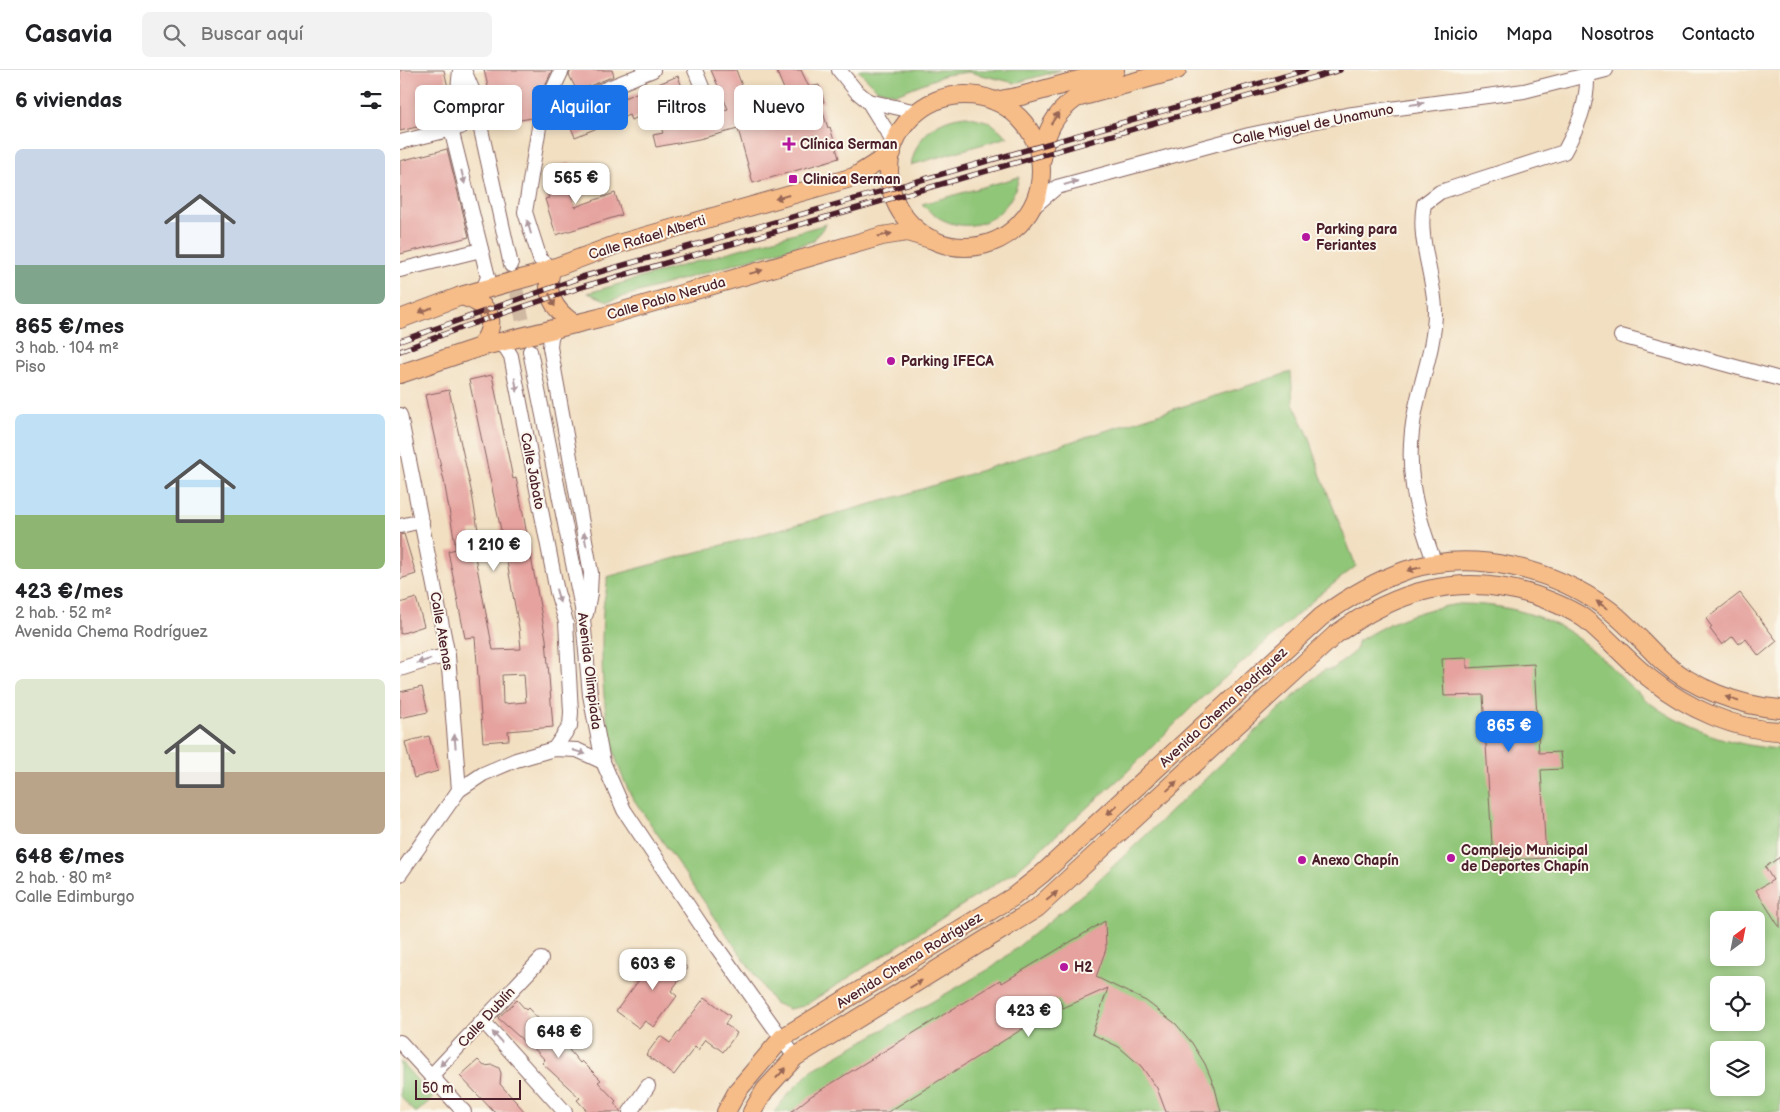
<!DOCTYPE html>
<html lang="es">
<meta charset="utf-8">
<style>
body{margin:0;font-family:"Balsamiq Sans",sans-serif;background:#f2f2f2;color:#202124;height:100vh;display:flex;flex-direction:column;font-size:19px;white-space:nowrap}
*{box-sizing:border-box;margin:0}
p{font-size:16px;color:#757577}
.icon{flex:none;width:28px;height:28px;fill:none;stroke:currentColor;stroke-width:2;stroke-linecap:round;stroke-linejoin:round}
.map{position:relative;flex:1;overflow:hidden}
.details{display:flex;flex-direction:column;background:#fff;width:400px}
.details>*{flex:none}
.top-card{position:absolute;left:15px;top:15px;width:475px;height:45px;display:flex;gap:10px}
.needle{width:32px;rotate:32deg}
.tools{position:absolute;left:1310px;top:841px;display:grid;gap:10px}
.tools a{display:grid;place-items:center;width:55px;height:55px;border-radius:8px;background:#fff;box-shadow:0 2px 8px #0003;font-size:25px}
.scale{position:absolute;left:15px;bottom:12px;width:106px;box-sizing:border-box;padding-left:5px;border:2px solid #4a1f2b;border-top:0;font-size:14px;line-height:18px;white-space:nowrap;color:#4a1f2b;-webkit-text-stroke:4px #fbf7ec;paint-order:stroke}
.price{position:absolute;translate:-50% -42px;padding:0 11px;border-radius:10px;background:#fff;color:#222;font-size:16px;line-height:32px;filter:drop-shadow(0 1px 2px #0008)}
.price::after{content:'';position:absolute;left:50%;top:30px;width:15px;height:11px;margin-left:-8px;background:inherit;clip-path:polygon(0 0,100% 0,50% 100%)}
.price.active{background:#1a73e8;color:#fff}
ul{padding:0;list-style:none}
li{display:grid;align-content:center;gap:10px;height:265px;padding:0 15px}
li span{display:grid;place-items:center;height:155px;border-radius:8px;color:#555}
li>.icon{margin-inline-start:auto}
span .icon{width:90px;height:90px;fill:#fffc;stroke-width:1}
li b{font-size:21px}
h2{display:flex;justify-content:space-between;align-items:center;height:60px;padding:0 15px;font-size:21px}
.tag{padding:0 18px;border-radius:8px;background:#fff;box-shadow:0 2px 8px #0003;font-size:18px;line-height:45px}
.tag.active{background:#1a73e8;color:#fff}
header{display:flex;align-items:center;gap:30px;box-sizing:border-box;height:70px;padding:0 25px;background:#fff;border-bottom:1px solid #e0e0e0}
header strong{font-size:24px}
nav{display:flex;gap:28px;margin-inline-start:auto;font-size:18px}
.search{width:350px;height:45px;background:#f2f2f2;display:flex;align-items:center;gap:12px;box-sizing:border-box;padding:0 18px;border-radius:8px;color:#757577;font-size:19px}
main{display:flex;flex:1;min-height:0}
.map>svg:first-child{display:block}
.green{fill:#90c678;stroke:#6d7252;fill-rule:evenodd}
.building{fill:#e5a29e;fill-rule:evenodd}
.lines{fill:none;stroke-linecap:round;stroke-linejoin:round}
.minor-tunnel{stroke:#d0b9a3;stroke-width:14;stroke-dasharray:14 7;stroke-linecap:butt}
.minor-casing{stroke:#856260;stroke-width:16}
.major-casing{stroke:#856260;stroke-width:20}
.minor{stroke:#fff;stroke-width:14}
.major{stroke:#f7bd88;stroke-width:18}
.rail-casing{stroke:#4a1f2b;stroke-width:5.5}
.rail{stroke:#fbf7ec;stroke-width:4;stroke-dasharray:11;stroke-linecap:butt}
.oneway{fill:#ae9aa0}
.oneway2{fill:#986655}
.poi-dot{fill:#b5179e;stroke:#fbf7ec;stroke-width:2}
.labels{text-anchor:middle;stroke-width:4;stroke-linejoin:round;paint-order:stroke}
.street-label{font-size:14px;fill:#4a1f2b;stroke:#fbf7ec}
.poi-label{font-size:14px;font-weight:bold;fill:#4a1f2b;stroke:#fbf7ec;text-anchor:start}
</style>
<header>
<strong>Casavia</strong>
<div class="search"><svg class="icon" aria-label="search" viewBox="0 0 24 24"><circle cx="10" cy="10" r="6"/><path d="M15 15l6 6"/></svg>Buscar aquí</div>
<nav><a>Inicio</a><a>Mapa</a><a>Nosotros</a><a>Contacto</a></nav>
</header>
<main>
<section class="details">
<h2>6 viviendas<svg class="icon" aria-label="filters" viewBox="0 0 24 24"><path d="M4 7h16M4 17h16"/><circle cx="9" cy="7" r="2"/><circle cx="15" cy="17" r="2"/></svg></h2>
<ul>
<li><span style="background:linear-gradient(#c9d6e8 75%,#7fa58c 0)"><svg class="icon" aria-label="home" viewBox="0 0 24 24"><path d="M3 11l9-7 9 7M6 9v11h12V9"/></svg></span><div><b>865 €/mes</b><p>3 hab. · 104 m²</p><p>Piso</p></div></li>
<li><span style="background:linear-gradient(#bfe0f5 65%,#8fb573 0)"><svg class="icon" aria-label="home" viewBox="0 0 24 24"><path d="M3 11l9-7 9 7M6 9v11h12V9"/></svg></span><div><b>423 €/mes</b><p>2 hab. · 52 m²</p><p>Avenida Chema Rodríguez</p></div></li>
<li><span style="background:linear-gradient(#dfe7d0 60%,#b9a48a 0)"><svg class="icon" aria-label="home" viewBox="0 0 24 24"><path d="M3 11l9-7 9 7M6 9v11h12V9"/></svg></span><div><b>648 €/mes</b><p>2 hab. · 80 m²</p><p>Calle Edimburgo</p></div></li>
</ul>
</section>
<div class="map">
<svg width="1380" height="1042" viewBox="0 0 1380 1042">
<rect width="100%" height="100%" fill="#fbf7ec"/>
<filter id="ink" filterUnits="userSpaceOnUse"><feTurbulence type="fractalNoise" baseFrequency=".02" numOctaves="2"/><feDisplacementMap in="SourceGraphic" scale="10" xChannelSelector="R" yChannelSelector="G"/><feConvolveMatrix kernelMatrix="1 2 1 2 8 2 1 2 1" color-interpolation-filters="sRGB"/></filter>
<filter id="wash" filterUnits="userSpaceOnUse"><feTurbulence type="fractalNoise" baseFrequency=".0096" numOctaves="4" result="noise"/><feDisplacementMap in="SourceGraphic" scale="20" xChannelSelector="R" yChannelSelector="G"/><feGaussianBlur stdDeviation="1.12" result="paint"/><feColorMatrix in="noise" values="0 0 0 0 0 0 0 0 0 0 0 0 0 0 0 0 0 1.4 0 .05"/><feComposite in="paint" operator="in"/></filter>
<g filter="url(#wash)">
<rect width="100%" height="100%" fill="#f2dfc1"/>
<g class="green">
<path d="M458,0H661L615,13L569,2L545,5L496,24L477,19Z"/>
<path d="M567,46L590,52L608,67L511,95C517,65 537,48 567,46Z"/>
<path d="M619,107C608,157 557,172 522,134Z"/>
<path d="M426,154L413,171L208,231L188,223Z"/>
<path d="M891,302L893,333L910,368L921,406L956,496L918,526L796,633L727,702L616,801L404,936L389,939L374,933L232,727C202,671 200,603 203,541C203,529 208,520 207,507L500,426Z"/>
<path d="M1060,534C1106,534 1151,545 1187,575C1208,592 1225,613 1246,630C1283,659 1333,676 1380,679V1042H374L390,1022L412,1000L593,897L690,818L877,641L924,600L933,599L956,580L957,572C990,551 1021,539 1060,534ZM1319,850H1356V888H1319ZM1319,915H1356V952H1319ZM1319,980H1356V1018H1319Z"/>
<path d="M0,991L33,1028L17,1042H14L0,1026Z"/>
</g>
<g id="blocks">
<g class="building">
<path d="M0,0H44L55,48L0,61Z"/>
<path d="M84,0H152L132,48L97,54Z"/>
<path d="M171,0H212L214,6L177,21L169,5Z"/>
<path d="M311,0H336L349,34L386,24L376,0H401L409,17L419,15L424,32L420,33L428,58L430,57L439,88L353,113L338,59L299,69L256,77L253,65L263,63L261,57L328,39Z"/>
<path d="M278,6L286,28L231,50L229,45L175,67L166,46L221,22L224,28Z"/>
<path d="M47,79L69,167L0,184V91Z"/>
<path d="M170,93L174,106L166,109L175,137L215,123L222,145L156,165L145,129L149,128L147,121L150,120L148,114L152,113L150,106L153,105L151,98Z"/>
<path d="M92,305L113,409L116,408L123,443L146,569L153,657L108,661L109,670L83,672L75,567L65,568L48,481L56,479L44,411L25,325L49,320L72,424L78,460L70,461L93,580L121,579L119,558L102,465L69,310ZM124,604L126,632L103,634L102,605Z"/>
<path d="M4,464L16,504L0,509V465Z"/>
<path d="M1340,523L1377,571L1359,586L1346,569L1339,574L1333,566L1322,575L1310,559L1312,557L1306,549Z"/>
<path d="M16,528L24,556L0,564V533Z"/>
<path d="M1067,588V598L1134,594L1139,683L1160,682L1162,699L1141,700L1146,788L1093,791L1083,625L1044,626L1042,589Z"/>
<path d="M22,617L28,642L0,648V622Z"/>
<path d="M29,666L38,701L14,708L5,672Z"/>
<path d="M1380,787V858L1356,820L1373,810L1365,797Z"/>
<path d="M705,851L706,879L696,907L746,931L776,954L792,973L805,994L815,1018L821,1042H766L757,1018L741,996L719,977L692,964L708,918L663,938L659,930L618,939L629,955L488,1042H391L411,1026L600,910L602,913Z"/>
<path d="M262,879L288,898L271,921L277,926L254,957L245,951L239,958L216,941Z"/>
<path d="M305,927L330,946L325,954L337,963L323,982L306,969L298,980L295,977L274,1005L246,985L260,966L270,973Z"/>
<path d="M117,930L126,940L128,938L146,957L148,955L180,993L182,991L201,1010L198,1012L216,1031L214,1033L221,1042H188L177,1030L180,1028L142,993L145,990L128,972L127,974L98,948Z"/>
<path d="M78,990L84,996L93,995L99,998L101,1003L100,1014L125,1042H94L60,1006Z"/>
</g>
</g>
</g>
<g filter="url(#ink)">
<use href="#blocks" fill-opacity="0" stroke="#856260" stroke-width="1"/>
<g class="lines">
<path class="minor-tunnel" d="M111,195L128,275"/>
<g class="minor-casing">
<g id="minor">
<path d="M64,0L72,19L111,195"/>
<path d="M295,0L304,22"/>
<path d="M439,0L456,21L468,31L494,73"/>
<path d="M468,31L517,42"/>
<path d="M141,45L253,0"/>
<path d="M51,59L88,207L83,220"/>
<path d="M0,72L61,57L65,50L58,20L60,0"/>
<path d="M631,139L657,117L849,65L946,45L1124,21L1206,0"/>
<path d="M152,198L140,189L125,142L141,45L162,0"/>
<path d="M0,200L81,180"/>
<path d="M157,258L151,267L150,277L191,503L190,523L186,544"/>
<path d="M1221,266L1380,309"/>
<path d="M97,272L106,278L111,286L157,522L166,552L171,642L170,656L154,679"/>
<path d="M130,281L182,538L190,625L203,692L224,740L301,855L395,987"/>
<path d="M0,345L48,586L59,720"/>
<path d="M0,456L22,451"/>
<path d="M1035,494C1015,439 1003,396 1016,337C1023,305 1035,274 1035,240C1034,204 1017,170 1024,134L1040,122L1164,82C1177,58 1188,34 1187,6"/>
<path d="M0,599L31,589L48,586"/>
<path d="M0,804L59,720L83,704L116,690L154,679L177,680L203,692"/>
<path d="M83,951L165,1042"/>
<path d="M0,972L64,1042"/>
<path d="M31,1006L141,889"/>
<path d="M230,1042L248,1016"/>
</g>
</g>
<g class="major-casing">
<g id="major">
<circle cx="565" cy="101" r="76"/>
<path d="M595,31L621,26L715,0"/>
<path d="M642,89C645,62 654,44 676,28L777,0"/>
<path d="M152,198C143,222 154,241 175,254"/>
<path d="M61,226C91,234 99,252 80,277"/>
<path d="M0,249L61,226L132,206L218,174L454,107L492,83"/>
<path d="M0,304L80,277L199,248L482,166L507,162L534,170"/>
<path d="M326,1042L338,1020L382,968L613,827L642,804L921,547C947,528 975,511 1007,500C1073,479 1152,498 1208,539C1228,554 1244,574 1262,591C1292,618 1340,636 1380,639"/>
<path d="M352,1042L365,1020L395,987L637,838L935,565C996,520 1060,502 1134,525C1151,531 1170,538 1185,549C1209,568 1228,592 1252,610C1287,638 1335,660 1380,661"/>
</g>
</g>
<use href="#minor" class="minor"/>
<use href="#major" class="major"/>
<g class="rail-casing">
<g id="rail">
<path d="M0,271L182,207L906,0"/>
<path d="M0,281L63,257L185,216L940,0"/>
</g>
</g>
<use href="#rail" class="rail"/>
</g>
<defs><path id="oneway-solid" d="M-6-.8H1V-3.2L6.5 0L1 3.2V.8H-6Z" transform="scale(1.25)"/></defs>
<g class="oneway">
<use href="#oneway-solid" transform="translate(1017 34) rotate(-8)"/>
<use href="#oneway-solid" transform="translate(63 107) rotate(76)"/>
<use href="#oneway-solid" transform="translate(671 113) rotate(-16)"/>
<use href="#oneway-solid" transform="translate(129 157) rotate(-106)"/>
<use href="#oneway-solid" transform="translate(116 315) rotate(79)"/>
<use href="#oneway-solid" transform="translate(185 469) rotate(-100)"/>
<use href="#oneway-solid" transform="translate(158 526) rotate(74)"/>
<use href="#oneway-solid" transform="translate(24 591) rotate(163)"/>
<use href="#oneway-solid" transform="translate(55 671) rotate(-95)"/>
<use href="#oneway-solid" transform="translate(179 682) rotate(18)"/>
<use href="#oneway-solid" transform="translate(97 967) rotate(-132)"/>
<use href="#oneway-solid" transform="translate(45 991) rotate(134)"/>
</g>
<g class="oneway2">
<use href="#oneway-solid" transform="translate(655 48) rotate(-56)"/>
<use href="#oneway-solid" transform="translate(382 127) rotate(164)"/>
<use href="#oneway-solid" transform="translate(485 165) rotate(-12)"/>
<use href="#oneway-solid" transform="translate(356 202) rotate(-16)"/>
<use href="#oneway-solid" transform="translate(152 230) rotate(67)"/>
<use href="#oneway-solid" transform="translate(25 240) rotate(159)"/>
<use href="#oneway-solid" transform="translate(87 245) rotate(-110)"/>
<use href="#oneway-solid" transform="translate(1014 499) rotate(166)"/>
<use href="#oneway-solid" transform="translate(1202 535) rotate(-146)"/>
<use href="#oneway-solid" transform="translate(1332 629) rotate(-160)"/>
<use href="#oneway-solid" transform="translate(772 716) rotate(-43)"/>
<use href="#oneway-solid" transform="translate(712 740) rotate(137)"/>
<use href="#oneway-solid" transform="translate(652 826) rotate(-40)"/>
<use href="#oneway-solid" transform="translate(516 914) rotate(-31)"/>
<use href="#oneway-solid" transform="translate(381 1003) rotate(-47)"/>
</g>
</g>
<g class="poi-dot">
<path d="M386.5 66.5h5v5h5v5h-5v5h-5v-5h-5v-5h5z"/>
<rect x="388" y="104" width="10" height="10" rx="2.5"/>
<circle cx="906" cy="167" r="5"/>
<circle cx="491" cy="291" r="5"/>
<circle cx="1051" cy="788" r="5"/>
<circle cx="902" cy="790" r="5"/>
<circle cx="664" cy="897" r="5"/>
</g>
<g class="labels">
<g class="street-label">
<text transform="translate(913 54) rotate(-11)" y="5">Calle Miguel de Unamuno</text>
<text transform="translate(247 167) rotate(-17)" y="5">Calle Rafael Alberti</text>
<text transform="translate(266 228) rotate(-16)" y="5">Calle Pablo Neruda</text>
<text transform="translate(133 401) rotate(79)" y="5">Calle Jabato</text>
<text transform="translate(42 561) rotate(80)" y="5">Calle Atenas</text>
<text transform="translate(190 601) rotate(83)" y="5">Avenida Olimpiada</text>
<text transform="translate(823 637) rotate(-43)" y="5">Avenida Chema Rodríguez</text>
<text transform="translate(509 890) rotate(-32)" y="5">Avenida Chema Rodríguez</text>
<text transform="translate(86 947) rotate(-47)" y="5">Calle Dublín</text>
</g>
<g class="poi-label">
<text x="400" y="79">Clínica Serman</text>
<text x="403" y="114">Clinica Serman</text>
<text x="916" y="164">Parking para<tspan x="916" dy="16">Feriantes</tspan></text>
<text x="501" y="296">Parking IFECA</text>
<text x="1061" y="785">Complejo Municipal<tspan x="1061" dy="16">de Deportes Chapín</tspan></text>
<text x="912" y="795">Anexo Chapín</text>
<text x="674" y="902">H2</text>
</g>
</g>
</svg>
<div class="tools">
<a><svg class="needle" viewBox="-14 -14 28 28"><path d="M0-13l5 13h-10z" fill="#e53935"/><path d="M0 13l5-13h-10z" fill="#757577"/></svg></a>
<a><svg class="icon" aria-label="locate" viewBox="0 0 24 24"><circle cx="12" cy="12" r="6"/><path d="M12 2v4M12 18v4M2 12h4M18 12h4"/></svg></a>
<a><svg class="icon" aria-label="layers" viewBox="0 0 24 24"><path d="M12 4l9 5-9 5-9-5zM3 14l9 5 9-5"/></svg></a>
</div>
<div class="scale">50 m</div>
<b class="price" style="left:176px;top:135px">565 €</b>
<b class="price" style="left:94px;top:502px">1 210 €</b>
<b class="price active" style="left:1109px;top:683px">865 €</b>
<b class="price" style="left:253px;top:921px">603 €</b>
<b class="price" style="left:629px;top:968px">423 €</b>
<b class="price" style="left:159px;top:989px">648 €</b>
<div class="top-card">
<a class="tag">Comprar</a>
<a class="tag active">Alquilar</a>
<a class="tag">Filtros</a>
<a class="tag">Nuevo</a>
</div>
</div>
</main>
